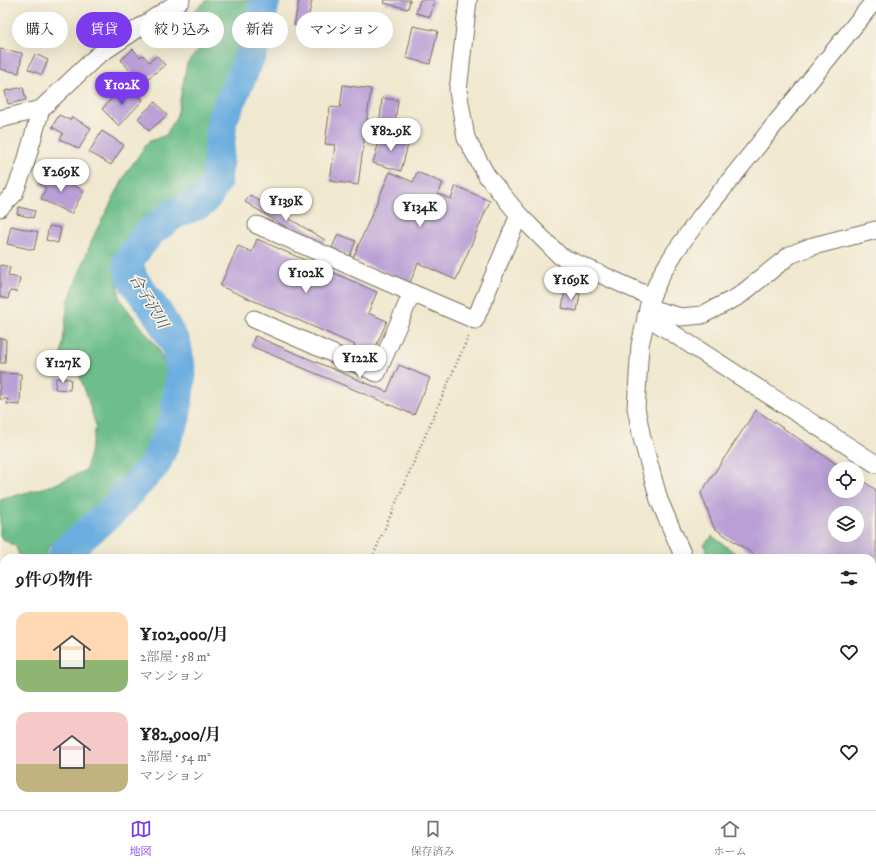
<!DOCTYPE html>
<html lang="ja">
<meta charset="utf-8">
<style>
body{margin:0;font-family:"IM FELL DW Pica","Noto Serif JP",serif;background:#f6f6f6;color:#202124;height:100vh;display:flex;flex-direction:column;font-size:15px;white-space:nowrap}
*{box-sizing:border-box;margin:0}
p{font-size:13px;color:#757577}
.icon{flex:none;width:22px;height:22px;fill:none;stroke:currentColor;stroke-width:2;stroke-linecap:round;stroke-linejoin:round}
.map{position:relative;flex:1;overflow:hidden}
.drawer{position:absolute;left:0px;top:554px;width:876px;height:256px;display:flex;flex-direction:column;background:#fff;border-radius:12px 12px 0 0;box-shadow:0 4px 16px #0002}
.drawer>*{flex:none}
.hud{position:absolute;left:12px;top:12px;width:400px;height:36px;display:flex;gap:8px}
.controls{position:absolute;left:828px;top:462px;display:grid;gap:8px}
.controls a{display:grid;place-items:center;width:36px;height:36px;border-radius:50%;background:#fff;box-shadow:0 4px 16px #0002;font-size:20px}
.price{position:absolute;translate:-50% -34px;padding:0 9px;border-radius:14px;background:#fff;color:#222;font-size:13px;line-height:26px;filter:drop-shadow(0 1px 2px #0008)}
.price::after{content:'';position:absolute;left:50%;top:24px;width:12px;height:9px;margin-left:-6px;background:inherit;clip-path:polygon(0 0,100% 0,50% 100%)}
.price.on{background:#7c3aed;color:#fff}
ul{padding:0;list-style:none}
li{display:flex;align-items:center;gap:12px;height:100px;padding:0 16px}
li span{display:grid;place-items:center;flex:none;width:112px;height:80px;border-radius:12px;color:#555}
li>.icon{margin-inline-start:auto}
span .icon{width:48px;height:48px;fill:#fffc;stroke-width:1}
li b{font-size:17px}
h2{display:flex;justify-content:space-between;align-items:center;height:48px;padding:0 16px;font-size:17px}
.tag{padding:0 14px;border-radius:18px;background:#fff;box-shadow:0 4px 16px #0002;font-size:14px;line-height:36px}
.tag.on{background:#7c3aed;color:#fff}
.menu{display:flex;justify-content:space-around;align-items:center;height:56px;border-top:1px solid #e0e0e0;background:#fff;font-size:11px;color:#757577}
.menu a{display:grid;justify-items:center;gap:2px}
.menu .on{color:#7c3aed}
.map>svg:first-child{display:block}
.forest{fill:#6dbe8a;stroke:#547454}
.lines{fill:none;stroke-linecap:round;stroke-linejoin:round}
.river{stroke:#6caee0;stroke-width:31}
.building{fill:#b99fd5;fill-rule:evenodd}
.minor-casing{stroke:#7a6c5c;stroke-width:19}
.path{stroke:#7a6c5c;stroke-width:2.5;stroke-dasharray:1 3;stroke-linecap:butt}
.minor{stroke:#fff;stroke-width:17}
.labels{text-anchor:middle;stroke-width:3.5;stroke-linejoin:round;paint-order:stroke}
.water-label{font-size:15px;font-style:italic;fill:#4c5862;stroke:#f7f3e8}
</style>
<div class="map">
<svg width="876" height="810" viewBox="0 0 876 810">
<rect width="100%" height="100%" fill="#f7f3e8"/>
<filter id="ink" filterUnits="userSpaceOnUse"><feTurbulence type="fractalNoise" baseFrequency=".025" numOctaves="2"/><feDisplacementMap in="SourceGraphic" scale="8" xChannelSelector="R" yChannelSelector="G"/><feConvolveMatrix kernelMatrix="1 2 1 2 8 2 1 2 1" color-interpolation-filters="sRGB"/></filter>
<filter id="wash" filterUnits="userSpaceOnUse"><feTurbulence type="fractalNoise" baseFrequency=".012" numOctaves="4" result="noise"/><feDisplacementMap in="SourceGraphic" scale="16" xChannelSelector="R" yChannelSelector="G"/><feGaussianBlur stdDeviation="0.9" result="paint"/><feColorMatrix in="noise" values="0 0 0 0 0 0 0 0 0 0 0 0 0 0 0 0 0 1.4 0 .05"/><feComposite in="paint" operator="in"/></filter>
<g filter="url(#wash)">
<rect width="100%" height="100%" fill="#f0e8cf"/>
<g class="forest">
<path d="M207,0H255L238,61L215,133L214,173L196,198L173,206L145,220L115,261L120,300L158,348L169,377L164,409L144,463L113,501L49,546L44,558H20L16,547L0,537V500L56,484L86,470L96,426L87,396L78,372L61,356L68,302L94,235L127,172L148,142L166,135L177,115L187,63L198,51V32L189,15Z"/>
<path d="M712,536L742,558H710L704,545Z"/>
<path d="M876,627V766L872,768V631Z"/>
<path d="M795,806H848L850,810H801Z"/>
</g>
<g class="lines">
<g class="river">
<path d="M62,558L66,551L114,509L156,463L175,418L181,373L176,345L158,314L133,280L128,264L131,256L149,233L174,214L201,203L209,194L216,181L222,120L253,49L265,0"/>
<path d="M0,775L4,765"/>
</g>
</g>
<g id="blocks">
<g class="building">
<path d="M299,0H312L306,28L294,25Z"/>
<path d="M385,0H410L408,9L384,3Z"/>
<path d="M420,0H435L430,17L416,13Z"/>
<path d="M413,26L438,31L430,64L406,58Z"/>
<path d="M181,27L189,39L177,47L169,35Z"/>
<path d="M0,49L22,53L19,73L0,69Z"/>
<path d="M133,49L140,57L143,55L149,62L157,56L165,65L141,84L121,60Z"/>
<path d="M35,54L48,60L42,75L28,69Z"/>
<path d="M343,85L371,89L358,185L330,181L335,145L325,144L330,107L340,108Z"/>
<path d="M23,87L26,100L8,104L5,91Z"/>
<path d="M129,87L143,100L119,126L102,109L120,90L124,93Z"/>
<path d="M382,98L398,100L394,131L379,129Z"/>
<path d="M155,102L167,115L149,131L138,118Z"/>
<path d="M59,115L70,120L72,117L91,128L79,149L60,139L63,133L52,127Z"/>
<path d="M102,131L124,145L111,165L89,152Z"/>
<path d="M381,134L409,141L401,171L373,163Z"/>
<path d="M47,171L84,191L71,214L41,199L46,188L40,184Z"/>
<path d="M390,172L413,182L417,172L443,183L438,194L451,199L456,186L490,201L456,280L418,263L410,283L353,258Z"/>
<path d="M250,195L325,240L320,248L245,202Z"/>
<path d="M19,207L35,211L33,218L17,214Z"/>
<path d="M11,226L38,232L34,250L7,244Z"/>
<path d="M49,226L61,228L58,243L46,240Z"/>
<path d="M338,234L356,241L350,256L332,248Z"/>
<path d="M257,239L377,292L368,313L387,321L371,358L353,349L355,345L220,286L238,246L252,252Z"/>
<path d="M0,265L10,267L8,276L20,278L17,292L10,291L8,299L0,297Z"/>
<path d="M565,291L580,294L577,311L562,308Z"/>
<path d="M255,336L387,392L399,365L430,378L414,415L251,346Z"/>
<path d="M0,338L6,339L5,363H0Z"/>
<path d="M0,373L21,374L20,405L7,404L8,399H0Z"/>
<path d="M56,378L71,379L70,390L55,389Z"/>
<path d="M756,410L844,469H835V491H857V477L876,490V577L872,583V558H759L714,528L701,493ZM835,513H857V535H835Z"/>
<path d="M656,806H671L669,810H655Z"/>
<path d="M696,806H706L707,810H696Z"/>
</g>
</g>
</g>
<g filter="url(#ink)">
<use href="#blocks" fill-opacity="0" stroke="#7a6c5c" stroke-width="1"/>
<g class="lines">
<g class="minor-casing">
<g id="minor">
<path d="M468,0L458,91L466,138L487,176L519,215L560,256L651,297"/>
<path d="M0,119L41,109L97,56L181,0"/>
<path d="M0,208L14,194L25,165L41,109"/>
<path d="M412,293L475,320L519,215"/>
<path d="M648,308L681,317L702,315L739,296L790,255L813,246L876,230"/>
<path d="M646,316L876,464"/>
<path d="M254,319L377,373L412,293L257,225"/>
<path d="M684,558L659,500L642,438L636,408L640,345L651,297L661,275L675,252L701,216L875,0"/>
<path d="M759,806L760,810"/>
</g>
</g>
<g class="path">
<path d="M372,558L469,335"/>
<path d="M262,810L264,806"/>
</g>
<use href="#minor" class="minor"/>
</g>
</g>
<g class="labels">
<g class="water-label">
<text transform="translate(149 301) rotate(59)" y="5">合子沢川</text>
</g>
</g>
</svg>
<div class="controls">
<a><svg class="icon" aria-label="locate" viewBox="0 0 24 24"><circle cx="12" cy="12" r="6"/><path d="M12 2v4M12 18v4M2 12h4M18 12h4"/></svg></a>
<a><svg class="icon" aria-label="layers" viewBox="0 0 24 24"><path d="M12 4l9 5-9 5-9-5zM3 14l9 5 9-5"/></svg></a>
</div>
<b class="price on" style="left:122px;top:106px">¥102K</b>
<b class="price" style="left:391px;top:152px">¥82.9K</b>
<b class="price" style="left:61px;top:193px">¥269K</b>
<b class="price" style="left:286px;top:222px">¥139K</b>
<b class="price" style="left:420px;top:228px">¥134K</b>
<b class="price" style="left:306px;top:294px">¥102K</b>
<b class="price" style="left:571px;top:301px">¥169K</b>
<b class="price" style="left:360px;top:379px">¥122K</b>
<b class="price" style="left:63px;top:384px">¥127K</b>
<div class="hud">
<a class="tag">購入</a>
<a class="tag on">賃貸</a>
<a class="tag">絞り込み</a>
<a class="tag">新着</a>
<a class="tag">マンション</a>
</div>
<section class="drawer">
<h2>9件の物件<svg class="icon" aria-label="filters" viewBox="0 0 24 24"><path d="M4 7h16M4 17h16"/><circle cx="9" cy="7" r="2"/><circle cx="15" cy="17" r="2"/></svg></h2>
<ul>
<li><span style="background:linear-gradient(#ffd9b3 60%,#8fb573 0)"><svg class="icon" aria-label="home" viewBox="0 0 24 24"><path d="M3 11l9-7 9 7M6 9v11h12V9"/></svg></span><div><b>¥102,000/月</b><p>2部屋 · 58 m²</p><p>マンション</p></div><svg class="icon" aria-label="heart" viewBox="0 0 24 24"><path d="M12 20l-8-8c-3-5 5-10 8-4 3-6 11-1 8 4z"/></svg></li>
<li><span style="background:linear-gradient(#f6c9c9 65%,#c2b280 0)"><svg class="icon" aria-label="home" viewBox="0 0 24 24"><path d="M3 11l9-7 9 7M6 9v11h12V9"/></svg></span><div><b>¥82,900/月</b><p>2部屋 · 54 m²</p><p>マンション</p></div><svg class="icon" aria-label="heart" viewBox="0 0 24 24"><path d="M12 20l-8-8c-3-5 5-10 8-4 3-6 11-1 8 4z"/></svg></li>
</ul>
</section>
</div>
<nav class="menu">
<a class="on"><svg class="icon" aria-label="map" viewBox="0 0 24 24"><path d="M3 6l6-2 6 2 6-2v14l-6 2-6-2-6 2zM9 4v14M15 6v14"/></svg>地図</a>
<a><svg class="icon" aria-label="saved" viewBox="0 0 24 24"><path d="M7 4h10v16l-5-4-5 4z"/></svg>保存済み</a>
<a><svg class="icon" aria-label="home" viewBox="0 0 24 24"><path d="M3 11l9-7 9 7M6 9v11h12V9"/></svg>ホーム</a>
</nav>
